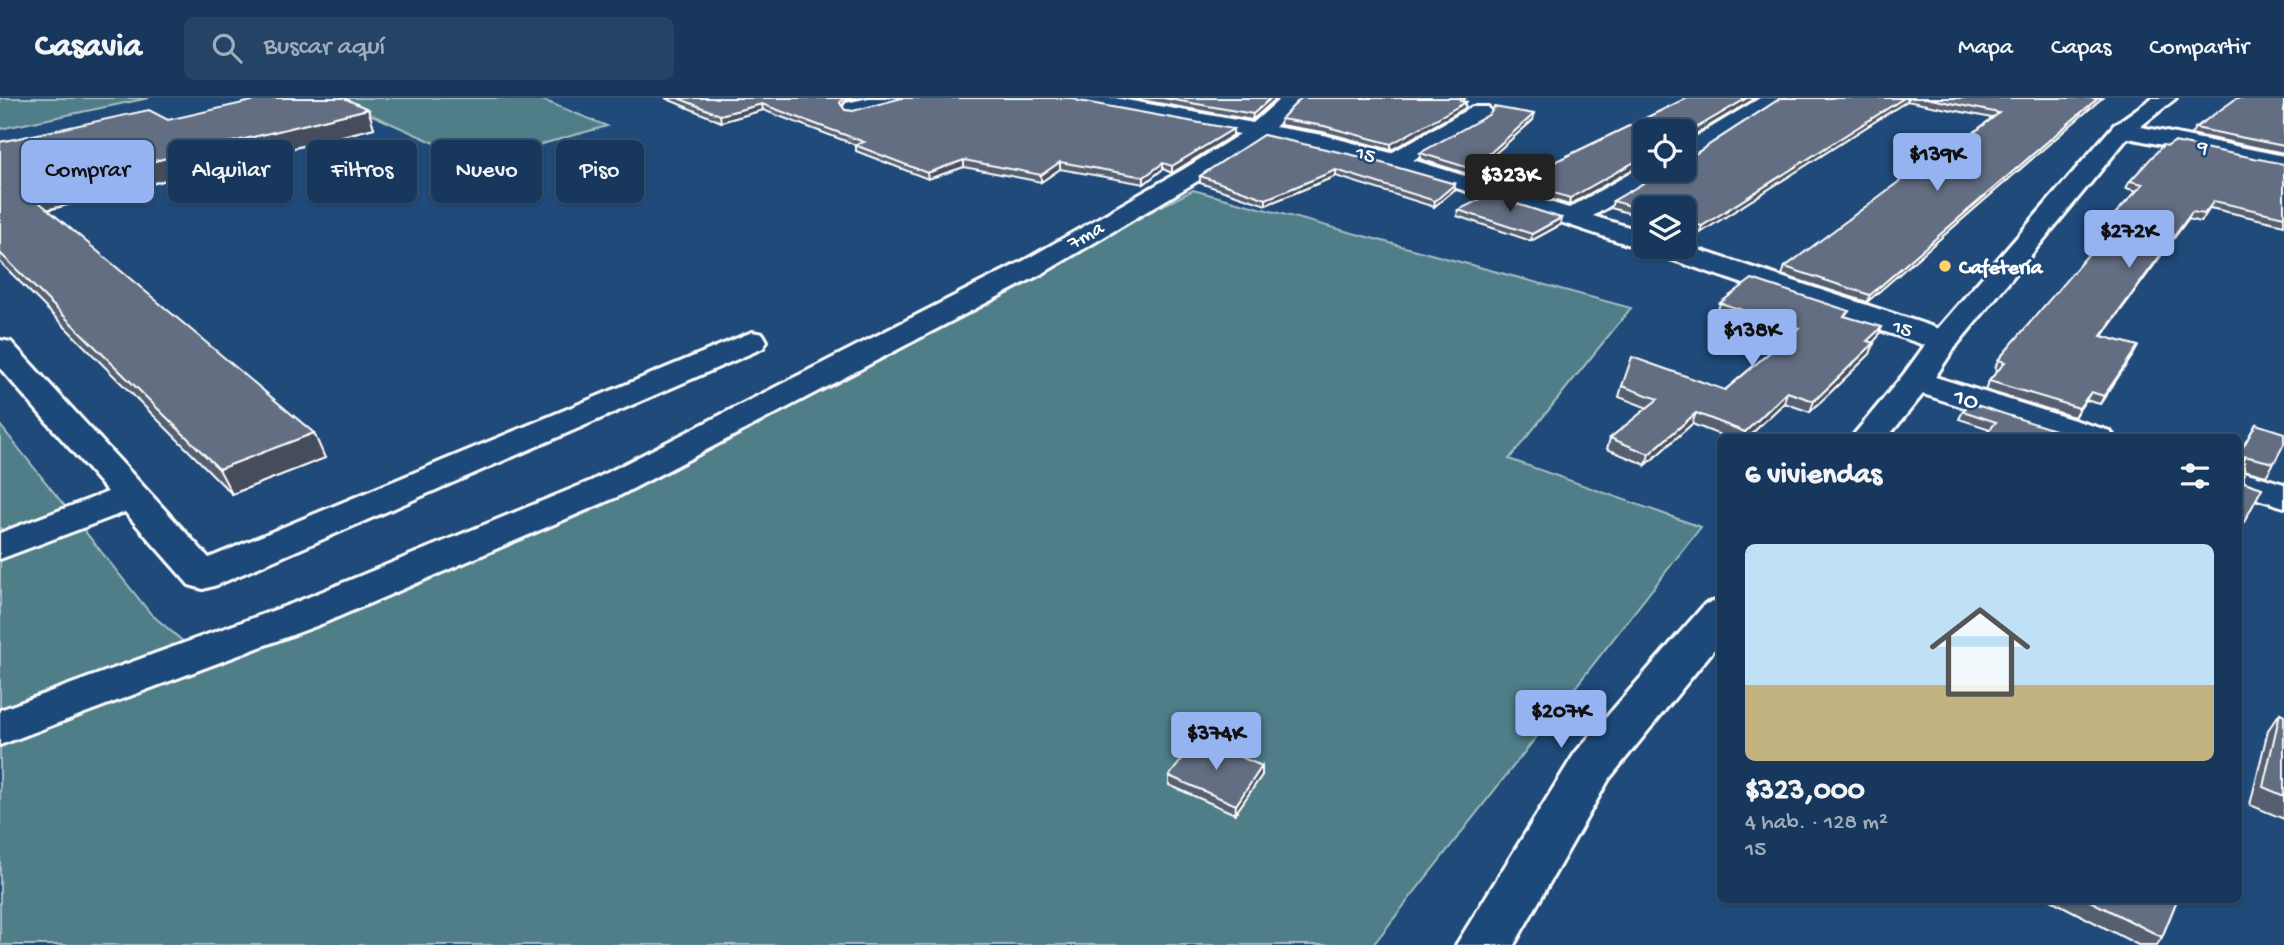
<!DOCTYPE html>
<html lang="es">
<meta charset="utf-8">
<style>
body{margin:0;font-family:"Gochi Hand",sans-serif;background:#244365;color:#f1f3f6;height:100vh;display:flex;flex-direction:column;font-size:26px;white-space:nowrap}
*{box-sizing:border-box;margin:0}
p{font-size:23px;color:#9eacbb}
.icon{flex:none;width:38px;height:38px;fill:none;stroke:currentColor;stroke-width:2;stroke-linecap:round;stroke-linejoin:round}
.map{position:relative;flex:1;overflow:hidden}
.sheet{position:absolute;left:1717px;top:336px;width:525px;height:469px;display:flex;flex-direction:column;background:#17385c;border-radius:10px;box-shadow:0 2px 5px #0004,0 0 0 2px #365272}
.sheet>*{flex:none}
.guide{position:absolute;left:21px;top:42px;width:665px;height:63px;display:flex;gap:14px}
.controls{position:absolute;left:1633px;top:21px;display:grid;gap:14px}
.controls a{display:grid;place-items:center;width:63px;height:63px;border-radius:10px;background:#17385c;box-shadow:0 2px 5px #0004,0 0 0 2px #365272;font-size:35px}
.price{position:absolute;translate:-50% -60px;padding:0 16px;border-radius:7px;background:#95b2f1;color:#111;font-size:23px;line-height:46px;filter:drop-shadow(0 2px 4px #0008)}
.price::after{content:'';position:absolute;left:50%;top:42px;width:21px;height:16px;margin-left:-10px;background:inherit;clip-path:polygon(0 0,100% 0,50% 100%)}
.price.selected{background:#222;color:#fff}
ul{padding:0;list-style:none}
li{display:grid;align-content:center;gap:14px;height:371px;padding:0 28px}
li+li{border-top:2px solid #365272}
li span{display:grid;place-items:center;height:217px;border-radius:10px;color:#555}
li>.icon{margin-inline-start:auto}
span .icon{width:126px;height:126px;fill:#fffc;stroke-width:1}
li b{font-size:30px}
h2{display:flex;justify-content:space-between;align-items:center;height:84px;padding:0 28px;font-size:30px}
.pill{padding:0 24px;border-radius:10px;background:#17385c;box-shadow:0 2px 5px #0004,0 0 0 2px #365272;font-size:24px;line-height:63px}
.pill.selected{background:#95b2f1;color:#111}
header{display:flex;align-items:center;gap:42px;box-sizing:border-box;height:98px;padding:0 35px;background:#17385c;border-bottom:2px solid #365272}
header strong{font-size:33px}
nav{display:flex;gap:38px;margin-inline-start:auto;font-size:24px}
.search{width:490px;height:63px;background:#244365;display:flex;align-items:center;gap:18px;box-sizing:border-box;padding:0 24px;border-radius:10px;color:#9eacbb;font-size:26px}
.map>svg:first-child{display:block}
.green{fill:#507e88;stroke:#a8bec4;stroke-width:2}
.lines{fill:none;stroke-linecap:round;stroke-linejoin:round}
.minor-casing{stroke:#fff;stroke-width:6}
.major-casing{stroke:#fff;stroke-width:6}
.minor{fill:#1f4a7a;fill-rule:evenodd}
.major{fill:#1f4a7a;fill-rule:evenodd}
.wall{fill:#555f70;stroke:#fff;stroke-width:2}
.shaded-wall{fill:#454d5b;stroke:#fff;stroke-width:2}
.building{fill:#636e82;stroke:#fff;stroke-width:2}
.poi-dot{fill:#ffd166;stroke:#1f4a7a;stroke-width:2.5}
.labels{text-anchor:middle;stroke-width:5;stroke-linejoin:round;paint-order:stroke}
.far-street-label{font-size:21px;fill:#fff;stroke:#1f4a7a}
.far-poi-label{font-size:21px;font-weight:bold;fill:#fff;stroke:#1f4a7a;text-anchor:start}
.street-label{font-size:26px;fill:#fff;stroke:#1f4a7a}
</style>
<header>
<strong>Casavia</strong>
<div class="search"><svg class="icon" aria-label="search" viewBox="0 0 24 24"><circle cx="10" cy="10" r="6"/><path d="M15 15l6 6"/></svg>Buscar aquí</div>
<nav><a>Mapa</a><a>Capas</a><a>Compartir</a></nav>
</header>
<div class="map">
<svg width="2284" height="847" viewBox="0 0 2284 847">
<rect width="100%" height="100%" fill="#1f4a7a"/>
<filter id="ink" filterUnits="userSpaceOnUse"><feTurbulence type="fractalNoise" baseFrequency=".0143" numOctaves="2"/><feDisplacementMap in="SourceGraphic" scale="14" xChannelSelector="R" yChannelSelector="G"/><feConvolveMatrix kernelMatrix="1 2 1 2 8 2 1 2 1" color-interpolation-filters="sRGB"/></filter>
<g filter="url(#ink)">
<g class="green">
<path d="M0,0H149L0,31Z"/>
<path d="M334,0H538L607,28L477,64Z"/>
<path d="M1193,92L1631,210L1509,361L1701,429L1373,847H0V327L151,516L213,569L605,407L872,257Z"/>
</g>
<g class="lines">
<g class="minor-casing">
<g id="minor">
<path d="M869,0H905L902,4L854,16L846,15L843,10L846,5Z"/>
<path d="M1070,0H1115L1253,25L1281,0H1303L1275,29L1323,37L1391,55L1472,9H1488L1491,14L1488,19L1413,62L1569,110L1645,67V72H1666L1662,77L1593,118L1645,134V149L1684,147L1955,236L1959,243L1955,250L1944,252L1933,250L1652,155L1649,150L1636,149C1512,109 1390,63 1262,40L1201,81L1045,174L617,399L324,525L0,647V612L294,505L591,383L1025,162L1184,71L1240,36L1080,6L1073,4Z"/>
<path d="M1760,0H1785L1692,60L1684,62V46Z"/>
<path d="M2122,25L2284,58V72L2114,37L2111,32L2114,27Z"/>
<path d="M752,234L763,236L767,243L763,250L217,487L203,491L189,487L125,414L0,461V435L108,394L0,270V242L11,244L209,460Z"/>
<path d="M1916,273L2110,333L2115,340H2061L1904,290L1900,283L1904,276Z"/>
<path d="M2238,372L2284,386V409L2238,395Z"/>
</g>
</g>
<g class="major-casing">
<g id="major">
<path d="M2152,0H2176L2130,37L1955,249L1928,290L1887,340H1851L1904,276L1933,236L2114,27Z"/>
<path d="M1720,502V544L1609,681L1514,847H1456L1575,655L1705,506Z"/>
</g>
</g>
<use href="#minor" class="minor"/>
<use href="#major" class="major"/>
</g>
<g class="wall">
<path d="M665,0H857L845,2L842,8L845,12L853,13L1079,3L1233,37L1172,75L1163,71L1144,86L1060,71L1041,84L964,69L928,81L856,53V47L763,12L721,24Z"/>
<path d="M1130,0H1277L1252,22Z"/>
<path d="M1301,0H1465L1463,3L1466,4L1465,10L1391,52L1323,34L1280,27L1281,21Z"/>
<path d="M1687,0H1756L1684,43V57L1695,56L1781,0H2102L1867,204L1782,177L1785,169L1926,72L1992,20L1907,3L1700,135L1684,131V110H1645V120L1611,110L1613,103L1684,72L1645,33V65L1569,107L1514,90L1515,83Z"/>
<path d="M2284,0V55L2191,36L2195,30Z"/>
<path d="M368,11L374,30L48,112L325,360L232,396L0,164V44L168,22Z"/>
<path d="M1534,16L1533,22L1471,77L1420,61V55Z"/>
<path d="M1263,37L1455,86L1454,92L1434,109L1336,78L1266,107L1200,85V78Z"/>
<path d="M2284,66V127L2210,110L2201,124L2188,121L2102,238L2138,248L2133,257L2100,306L2086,302L2074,319L1985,292L1989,283L1998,272L1995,271L1998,262L2116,125L2111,124L2115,116L2137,93L2126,90L2130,83Z"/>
<path d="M1458,112L1560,127L1531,143L1457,118Z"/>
<path d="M1720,205L1848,219L1878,239L1872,245H1874L1870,256L1810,314L1784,305L1747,340H1728L1692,326L1646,367L1607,351L1610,340L1648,310L1619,299L1622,288L1725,292L1789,238L1717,215Z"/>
<path d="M1963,313L2061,334L2059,340H1983L1990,331L1959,321Z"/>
<path d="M2256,326L2274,365L2266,378L2244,372V384L2262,390L2238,435V357Z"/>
<path d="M2280,615L2284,617V721L2250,707L2268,632Z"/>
<path d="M1262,668V677L1235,716L1169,687V678Z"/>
<path d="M2051,802H2177L2162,839L2157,847H2138Z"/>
</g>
<g class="shaded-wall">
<path d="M843,0H857L845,2L841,11L840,5Z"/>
<path d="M1271,0H1277L1252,22L1253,16Z"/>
<path d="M1462,0H1465L1461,7L1466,4L1465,10L1391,52V46Z"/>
<path d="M1747,0H1756L1684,43V37Z"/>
<path d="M1904,0H1908L1907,3L1700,135L1702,128Z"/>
<path d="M2098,0H2102L1867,204L1870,197Z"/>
<path d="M762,6L763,12L721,24L720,17Z"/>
<path d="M368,11L374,30L38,114L27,94Z"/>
<path d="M1534,16L1533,22L1471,77L1472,71Z"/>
<path d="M1233,31V37L1172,75V68Z"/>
<path d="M1645,58L1644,65L1569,107L1570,100Z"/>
<path d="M964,62V69L928,81L927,75Z"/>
<path d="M1060,64V71L1041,84V77Z"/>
<path d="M1163,65V71L1144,86V79Z"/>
<path d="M1336,72V78L1266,107V101Z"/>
<path d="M1455,86L1454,92L1434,109L1435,103Z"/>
<path d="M2192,114L2188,121L2096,246L2101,238Z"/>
<path d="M1561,120L1560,127L1531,143L1532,136Z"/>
<path d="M1882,229L1878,239L1864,254L1867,243Z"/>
<path d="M1874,245L1870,256L1810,314L1814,303Z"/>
<path d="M2138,248L2133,257L2100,306L2104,298Z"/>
<path d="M1787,294L1784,305L1747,340H1744L1745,334Z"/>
<path d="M2091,294L2086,302L2074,319L2079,310Z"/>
<path d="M1696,315L1692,326L1646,367L1649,356Z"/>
<path d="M314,335L325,360L232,396L219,371Z"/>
<path d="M1262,668V677L1235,716L1236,707Z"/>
</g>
<g class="building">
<path d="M265,0H344L368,11L27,94L314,335L219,371L0,155V44L149,12L168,22Z"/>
<path d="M678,0H843L840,5L845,12L853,13L902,0H1072L1079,3L1233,31L1172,68L1163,65L1144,79L1060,64L1041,77L964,62L927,75L855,47L864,44L762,6L720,17Z"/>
<path d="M1163,0H1271L1253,16Z"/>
<path d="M1301,0H1462L1460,3L1466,4L1391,46L1324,28L1281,21Z"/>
<path d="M1687,0H1747L1684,37V57L1695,56L1781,0H1904L1702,128L1684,123V110H1645V112L1613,103L1666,72H1684V33H1645V58L1570,100L1515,83Z"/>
<path d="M1926,0H2098L1870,197L1785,169L1917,70L1926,72L1999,15Z"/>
<path d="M2237,0H2284V48L2195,30Z"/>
<path d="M1494,9L1534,16L1472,71L1420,55L1490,16Z"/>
<path d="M1263,37L1357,58L1455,86L1435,103L1336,72L1266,101L1200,78Z"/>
<path d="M2174,44L2284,66V119L2214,103L2204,116L2192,114L2101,238L2138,248L2104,298L2091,294L2079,310L1989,283L2005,264L1998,262L2121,118L2115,116L2143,86L2130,83L2163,47L2168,48Z"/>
<path d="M1489,97L1561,120L1532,136L1458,112Z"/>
<path d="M1752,181L1849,213L1844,218L1882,229L1867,243L1874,245L1814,303L1787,294L1745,334L1696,315L1649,356L1610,340L1658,301L1622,288L1632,259L1725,292L1799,230L1720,205Z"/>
<path d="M1970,305L2061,334L2057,340H1983L1996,324L1963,313Z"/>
<path d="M2256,326L2284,335V346L2274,365L2244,358V384L2262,390L2240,432H2238V358Z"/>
<path d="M2280,615L2284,617V698L2263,689Z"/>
<path d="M1198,641L1262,668L1236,707L1169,678Z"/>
<path d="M2088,802H2177L2162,839Z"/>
</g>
</g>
<circle class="poi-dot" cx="1945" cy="168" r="7"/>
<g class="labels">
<g class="far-street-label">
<text transform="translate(2203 48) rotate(11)" y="7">9</text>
<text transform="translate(1366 55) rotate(15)" y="7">15</text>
<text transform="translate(1085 136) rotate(-30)" y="7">7ma</text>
<text transform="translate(1903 229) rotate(18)" y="7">15</text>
</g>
<g class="far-poi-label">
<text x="1959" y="175">Cafetería</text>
</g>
<g class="street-label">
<text transform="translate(1967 299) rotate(17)" y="9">10</text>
</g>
</g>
</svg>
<div class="controls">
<a><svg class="icon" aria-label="locate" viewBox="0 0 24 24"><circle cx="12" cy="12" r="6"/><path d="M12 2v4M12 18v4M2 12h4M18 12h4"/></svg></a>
<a><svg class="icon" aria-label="layers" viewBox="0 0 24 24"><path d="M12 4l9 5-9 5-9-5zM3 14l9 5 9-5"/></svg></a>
</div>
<b class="price" style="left:1937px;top:95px">$139K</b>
<b class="price selected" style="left:1510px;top:116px">$323K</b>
<b class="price" style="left:2129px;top:172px">$272K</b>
<b class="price" style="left:1752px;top:271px">$138K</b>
<b class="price" style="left:1561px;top:652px">$207K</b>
<b class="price" style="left:1216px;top:674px">$374K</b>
<div class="guide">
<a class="pill selected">Comprar</a>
<a class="pill">Alquilar</a>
<a class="pill">Filtros</a>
<a class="pill">Nuevo</a>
<a class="pill">Piso</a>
</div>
<section class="sheet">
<h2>6 viviendas<svg class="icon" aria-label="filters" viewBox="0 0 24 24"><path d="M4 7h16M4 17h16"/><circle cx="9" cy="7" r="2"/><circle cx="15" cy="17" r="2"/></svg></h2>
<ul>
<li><span style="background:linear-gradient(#bfe0f5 65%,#c2b280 0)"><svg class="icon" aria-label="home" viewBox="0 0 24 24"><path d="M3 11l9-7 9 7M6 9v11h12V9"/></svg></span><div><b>$323,000</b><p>4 hab. · 128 m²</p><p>15</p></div></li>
</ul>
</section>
</div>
